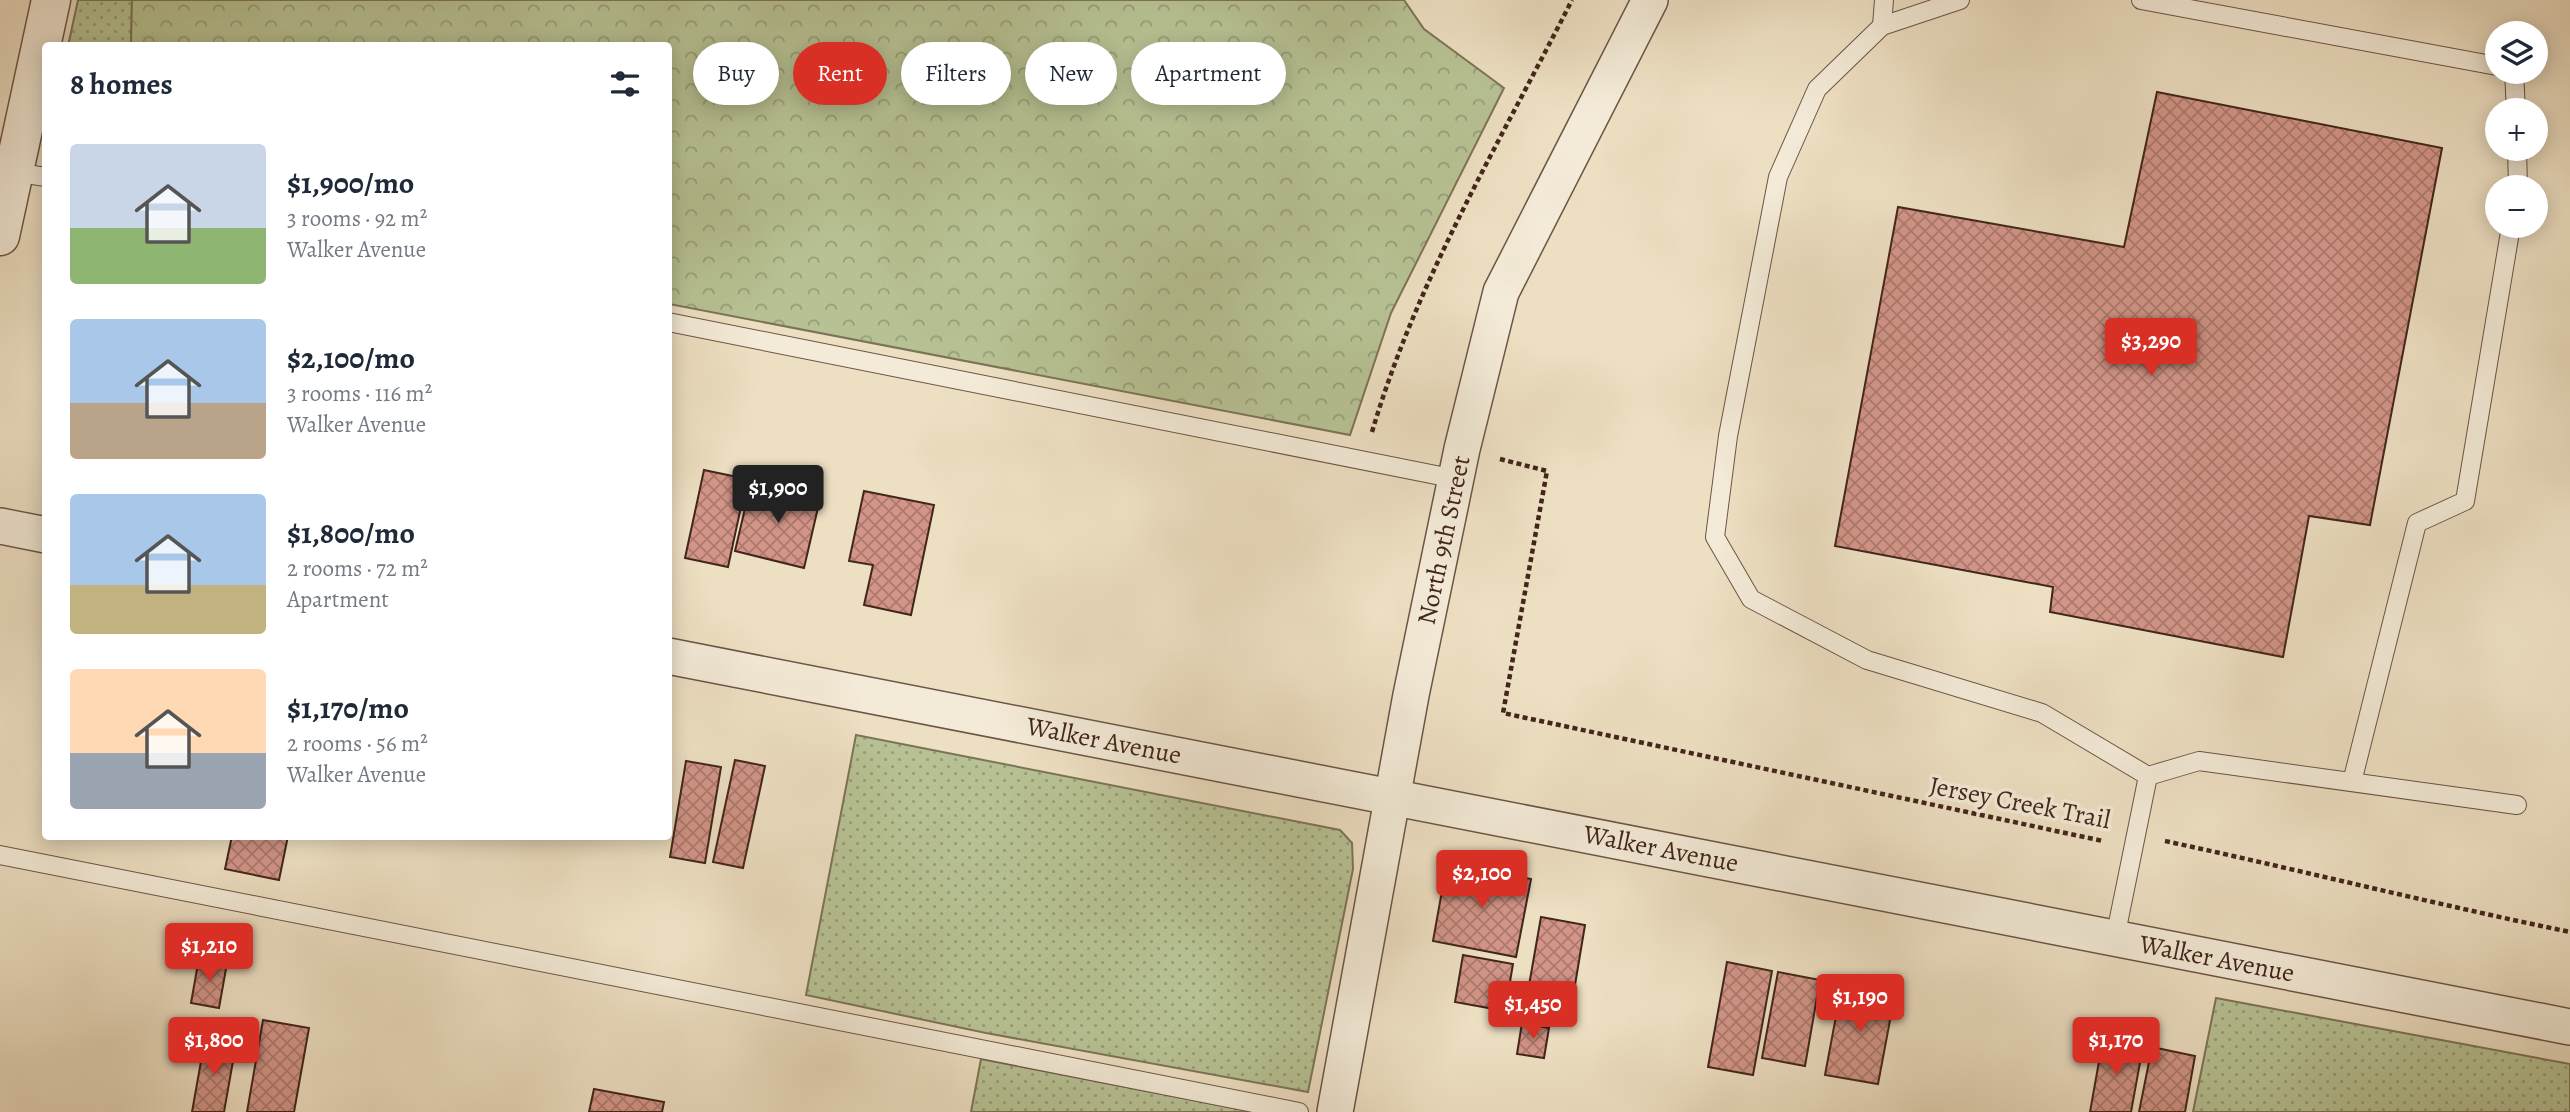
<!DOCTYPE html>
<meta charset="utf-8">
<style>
body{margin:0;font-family:Alegreya,serif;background:#f2f2f3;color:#1f2937;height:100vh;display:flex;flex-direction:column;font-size:26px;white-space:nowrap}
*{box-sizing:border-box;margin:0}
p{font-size:23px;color:#747a83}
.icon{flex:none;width:38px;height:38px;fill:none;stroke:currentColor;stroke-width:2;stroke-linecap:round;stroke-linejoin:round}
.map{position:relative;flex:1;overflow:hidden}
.sheet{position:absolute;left:42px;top:42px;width:630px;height:798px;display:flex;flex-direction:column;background:#fff;border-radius:7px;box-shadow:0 4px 18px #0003}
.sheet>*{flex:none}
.banner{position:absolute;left:693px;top:42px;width:665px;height:63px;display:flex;gap:14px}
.controls{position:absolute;left:2485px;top:21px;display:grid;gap:14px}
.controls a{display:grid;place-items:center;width:63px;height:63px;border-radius:50%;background:#fff;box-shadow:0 4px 18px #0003;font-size:35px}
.price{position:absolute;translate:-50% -60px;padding:0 16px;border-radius:7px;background:#d93025;color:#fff;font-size:23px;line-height:46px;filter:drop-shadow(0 2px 4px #0008)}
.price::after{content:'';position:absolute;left:50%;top:42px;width:21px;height:16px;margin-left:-10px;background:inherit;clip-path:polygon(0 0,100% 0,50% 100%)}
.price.on{background:#222;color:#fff}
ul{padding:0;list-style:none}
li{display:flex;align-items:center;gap:21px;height:175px;padding:0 28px}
li span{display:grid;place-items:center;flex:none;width:196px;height:140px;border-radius:7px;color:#555}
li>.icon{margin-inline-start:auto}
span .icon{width:84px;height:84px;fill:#fffc;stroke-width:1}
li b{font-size:30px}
h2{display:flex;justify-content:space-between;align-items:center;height:84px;padding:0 28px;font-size:30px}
.chip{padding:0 24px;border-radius:32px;background:#fff;box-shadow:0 4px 18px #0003;font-size:24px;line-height:63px}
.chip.on{background:#d93025;color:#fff}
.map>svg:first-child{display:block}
.grass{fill:url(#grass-dots);stroke:#7c7458;stroke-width:2}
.forest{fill:url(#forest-crowns);stroke:#7c7458;stroke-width:2}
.building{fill:url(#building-cross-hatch);stroke:#42251b;stroke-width:2}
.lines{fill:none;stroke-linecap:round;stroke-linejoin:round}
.service-casing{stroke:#6d5445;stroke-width:20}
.minor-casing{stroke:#6d5445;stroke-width:38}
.tertiary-casing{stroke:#6d5445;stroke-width:41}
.path{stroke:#42251b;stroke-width:4.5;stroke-dasharray:5 3.5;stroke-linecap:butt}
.service{stroke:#f3ead7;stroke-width:18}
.minor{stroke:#f3ead7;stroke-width:35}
.tertiary{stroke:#f3ead7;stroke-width:38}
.labels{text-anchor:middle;stroke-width:7;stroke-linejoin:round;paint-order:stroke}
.street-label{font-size:26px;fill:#42251b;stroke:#f3ead7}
</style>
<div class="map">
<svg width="2570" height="1112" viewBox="0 0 2570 1112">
<defs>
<pattern id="grass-dots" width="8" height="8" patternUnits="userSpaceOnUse" patternTransform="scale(1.75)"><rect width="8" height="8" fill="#b7c294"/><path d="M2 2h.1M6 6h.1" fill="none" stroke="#969d78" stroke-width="1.8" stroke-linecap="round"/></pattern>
<pattern id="forest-crowns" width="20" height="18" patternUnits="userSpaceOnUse" patternTransform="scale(1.75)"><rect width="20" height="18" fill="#b7c294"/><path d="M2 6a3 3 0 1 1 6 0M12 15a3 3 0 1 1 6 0" fill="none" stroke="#969d78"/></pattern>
<pattern id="building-cross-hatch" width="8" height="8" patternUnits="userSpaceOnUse" patternTransform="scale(1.75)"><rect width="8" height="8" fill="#d29587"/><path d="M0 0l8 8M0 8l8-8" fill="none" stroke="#ac796e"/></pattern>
</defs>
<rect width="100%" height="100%" fill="#eddfc2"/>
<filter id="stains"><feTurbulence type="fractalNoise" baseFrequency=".00286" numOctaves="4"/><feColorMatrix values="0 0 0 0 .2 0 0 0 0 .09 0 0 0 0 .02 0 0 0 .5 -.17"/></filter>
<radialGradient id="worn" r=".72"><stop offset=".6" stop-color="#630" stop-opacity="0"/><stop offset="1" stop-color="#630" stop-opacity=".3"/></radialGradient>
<g class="grass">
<path d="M78,0H132L131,45L68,46Z"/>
<path d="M856,735L1340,830L1352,843L1353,869L1308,1092L986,1033L806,995Z"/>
<path d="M2216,998L2570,1064V1112H2193Z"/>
<path d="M981,1059L1255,1112H971Z"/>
</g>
<path class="forest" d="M132,0H1404L1424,29L1504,88L1391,313L1350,435L669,304L668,46L131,45Z"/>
<g class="building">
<path d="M2157,92L2442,148L2370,525L2309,516L2283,657L2050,612L2053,587L1835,546L1898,207L2124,247Z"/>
<path d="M704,470L747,479L728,567L685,558Z"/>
<path d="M751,483L820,499L804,568L735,551Z"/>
<path d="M864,491L934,505L911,615L864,605L873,565L849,561Z"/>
<path d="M735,760L765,766L743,868L713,862Z"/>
<path d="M686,761L721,767L705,863L670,857Z"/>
<path d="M232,836H288L279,880L225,869Z"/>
<path d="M1447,863L1531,879L1516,957L1433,941Z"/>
<path d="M1541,917L1585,925L1570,1015L1525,1008Z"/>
<path d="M1463,955L1513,964L1505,1011L1455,1002Z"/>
<path d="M199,958L227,963L219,1008L191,1003Z"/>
<path d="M1727,962L1772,971L1753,1075L1708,1067Z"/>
<path d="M1778,972L1820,980L1805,1066L1762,1058Z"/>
<path d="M1842,984L1895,994L1878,1084L1825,1075Z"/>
<path d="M263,1020L309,1028L294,1112H247Z"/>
<path d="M1522,1023L1549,1028L1544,1058L1517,1054Z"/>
<path d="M205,1039L236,1044L224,1112H192Z"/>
<path d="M2103,1039L2143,1046L2131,1112H2090Z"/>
<path d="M2152,1047L2195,1056L2185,1112H2139Z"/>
<path d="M594,1089L664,1102L662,1112H589Z"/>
</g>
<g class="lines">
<g class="service-casing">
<g id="service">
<path d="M1960,0L1882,26L1817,89L1778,177L1728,436L1715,537L1751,599L1867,660L2042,713L2148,776L2115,938"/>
<path d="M2141,0L2497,66"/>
<path d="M1882,26L1884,0"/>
<path d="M2514,72L2516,110"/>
<path d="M2517,149L2518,187"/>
<path d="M13,172L46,177"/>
<path d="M668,322L1456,479"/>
<path d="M2148,776L2199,761L2517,805"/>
<path d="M2352,782L2417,523L2465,501L2511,226"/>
<path d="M0,855L1299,1112"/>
</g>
</g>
<g class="minor-casing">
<g id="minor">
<path d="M0,526L46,535"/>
<path d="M668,656L2570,1027"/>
<path d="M1335,1112L1411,695L1462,449L1501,292L1650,0"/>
</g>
</g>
<g class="tertiary-casing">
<path id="tertiary" d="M0,236L51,0"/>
</g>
<g class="path">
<path d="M1372,432C1417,279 1500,142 1572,0"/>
<path d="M1500,459L1547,471L1503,713L2103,841"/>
<path d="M2165,841C2300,870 2434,904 2570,932"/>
</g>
<use href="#service" class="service"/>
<use href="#minor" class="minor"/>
<use href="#tertiary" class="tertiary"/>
</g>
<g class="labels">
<g class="street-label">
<text transform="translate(1443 540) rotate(-78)" y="9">North 9th Street</text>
<text transform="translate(1104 740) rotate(11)" y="9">Walker Avenue</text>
<text transform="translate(2020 802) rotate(11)" y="9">Jersey Creek Trail</text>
<text transform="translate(1661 848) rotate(11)" y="9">Walker Avenue</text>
<text transform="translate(2217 958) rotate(11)" y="9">Walker Avenue</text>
</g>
</g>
<rect width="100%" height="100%" filter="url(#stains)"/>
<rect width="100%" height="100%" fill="url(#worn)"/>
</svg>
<div class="controls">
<a><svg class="icon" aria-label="layers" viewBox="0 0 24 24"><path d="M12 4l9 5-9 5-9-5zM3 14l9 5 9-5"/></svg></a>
<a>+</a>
<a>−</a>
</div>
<b class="price" style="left:2151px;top:378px">$3,290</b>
<b class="price on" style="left:778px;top:525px">$1,900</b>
<b class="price" style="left:1482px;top:910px">$2,100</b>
<b class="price" style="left:209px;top:983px">$1,210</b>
<b class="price" style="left:1860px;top:1034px">$1,190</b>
<b class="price" style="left:1533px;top:1041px">$1,450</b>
<b class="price" style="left:214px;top:1077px">$1,800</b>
<b class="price" style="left:2116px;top:1077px">$1,170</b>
<div class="banner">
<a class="chip">Buy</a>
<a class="chip on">Rent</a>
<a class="chip">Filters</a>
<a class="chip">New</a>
<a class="chip">Apartment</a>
</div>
<section class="sheet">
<h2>8 homes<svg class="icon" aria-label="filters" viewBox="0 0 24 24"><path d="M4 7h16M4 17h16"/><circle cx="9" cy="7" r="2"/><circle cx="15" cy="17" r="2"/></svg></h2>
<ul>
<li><span style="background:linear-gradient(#c9d6e8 60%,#8fb573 0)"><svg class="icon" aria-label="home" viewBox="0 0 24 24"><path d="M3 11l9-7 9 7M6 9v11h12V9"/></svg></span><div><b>$1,900/mo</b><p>3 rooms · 92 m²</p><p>Walker Avenue</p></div></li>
<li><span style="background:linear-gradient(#a9c7e8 60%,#b9a48a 0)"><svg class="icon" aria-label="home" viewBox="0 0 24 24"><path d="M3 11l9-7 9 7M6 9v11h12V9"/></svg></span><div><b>$2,100/mo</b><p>3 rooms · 116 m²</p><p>Walker Avenue</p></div></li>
<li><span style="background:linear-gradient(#a9c7e8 65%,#c2b280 0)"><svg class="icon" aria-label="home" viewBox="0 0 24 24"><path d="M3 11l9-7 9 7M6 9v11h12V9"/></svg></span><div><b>$1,800/mo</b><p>2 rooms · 72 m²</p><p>Apartment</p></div></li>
<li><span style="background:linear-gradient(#ffd9b3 60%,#9aa5b1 0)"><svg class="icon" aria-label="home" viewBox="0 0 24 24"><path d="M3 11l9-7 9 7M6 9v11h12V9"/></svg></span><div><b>$1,170/mo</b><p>2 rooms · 56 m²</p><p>Walker Avenue</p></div></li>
</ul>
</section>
</div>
